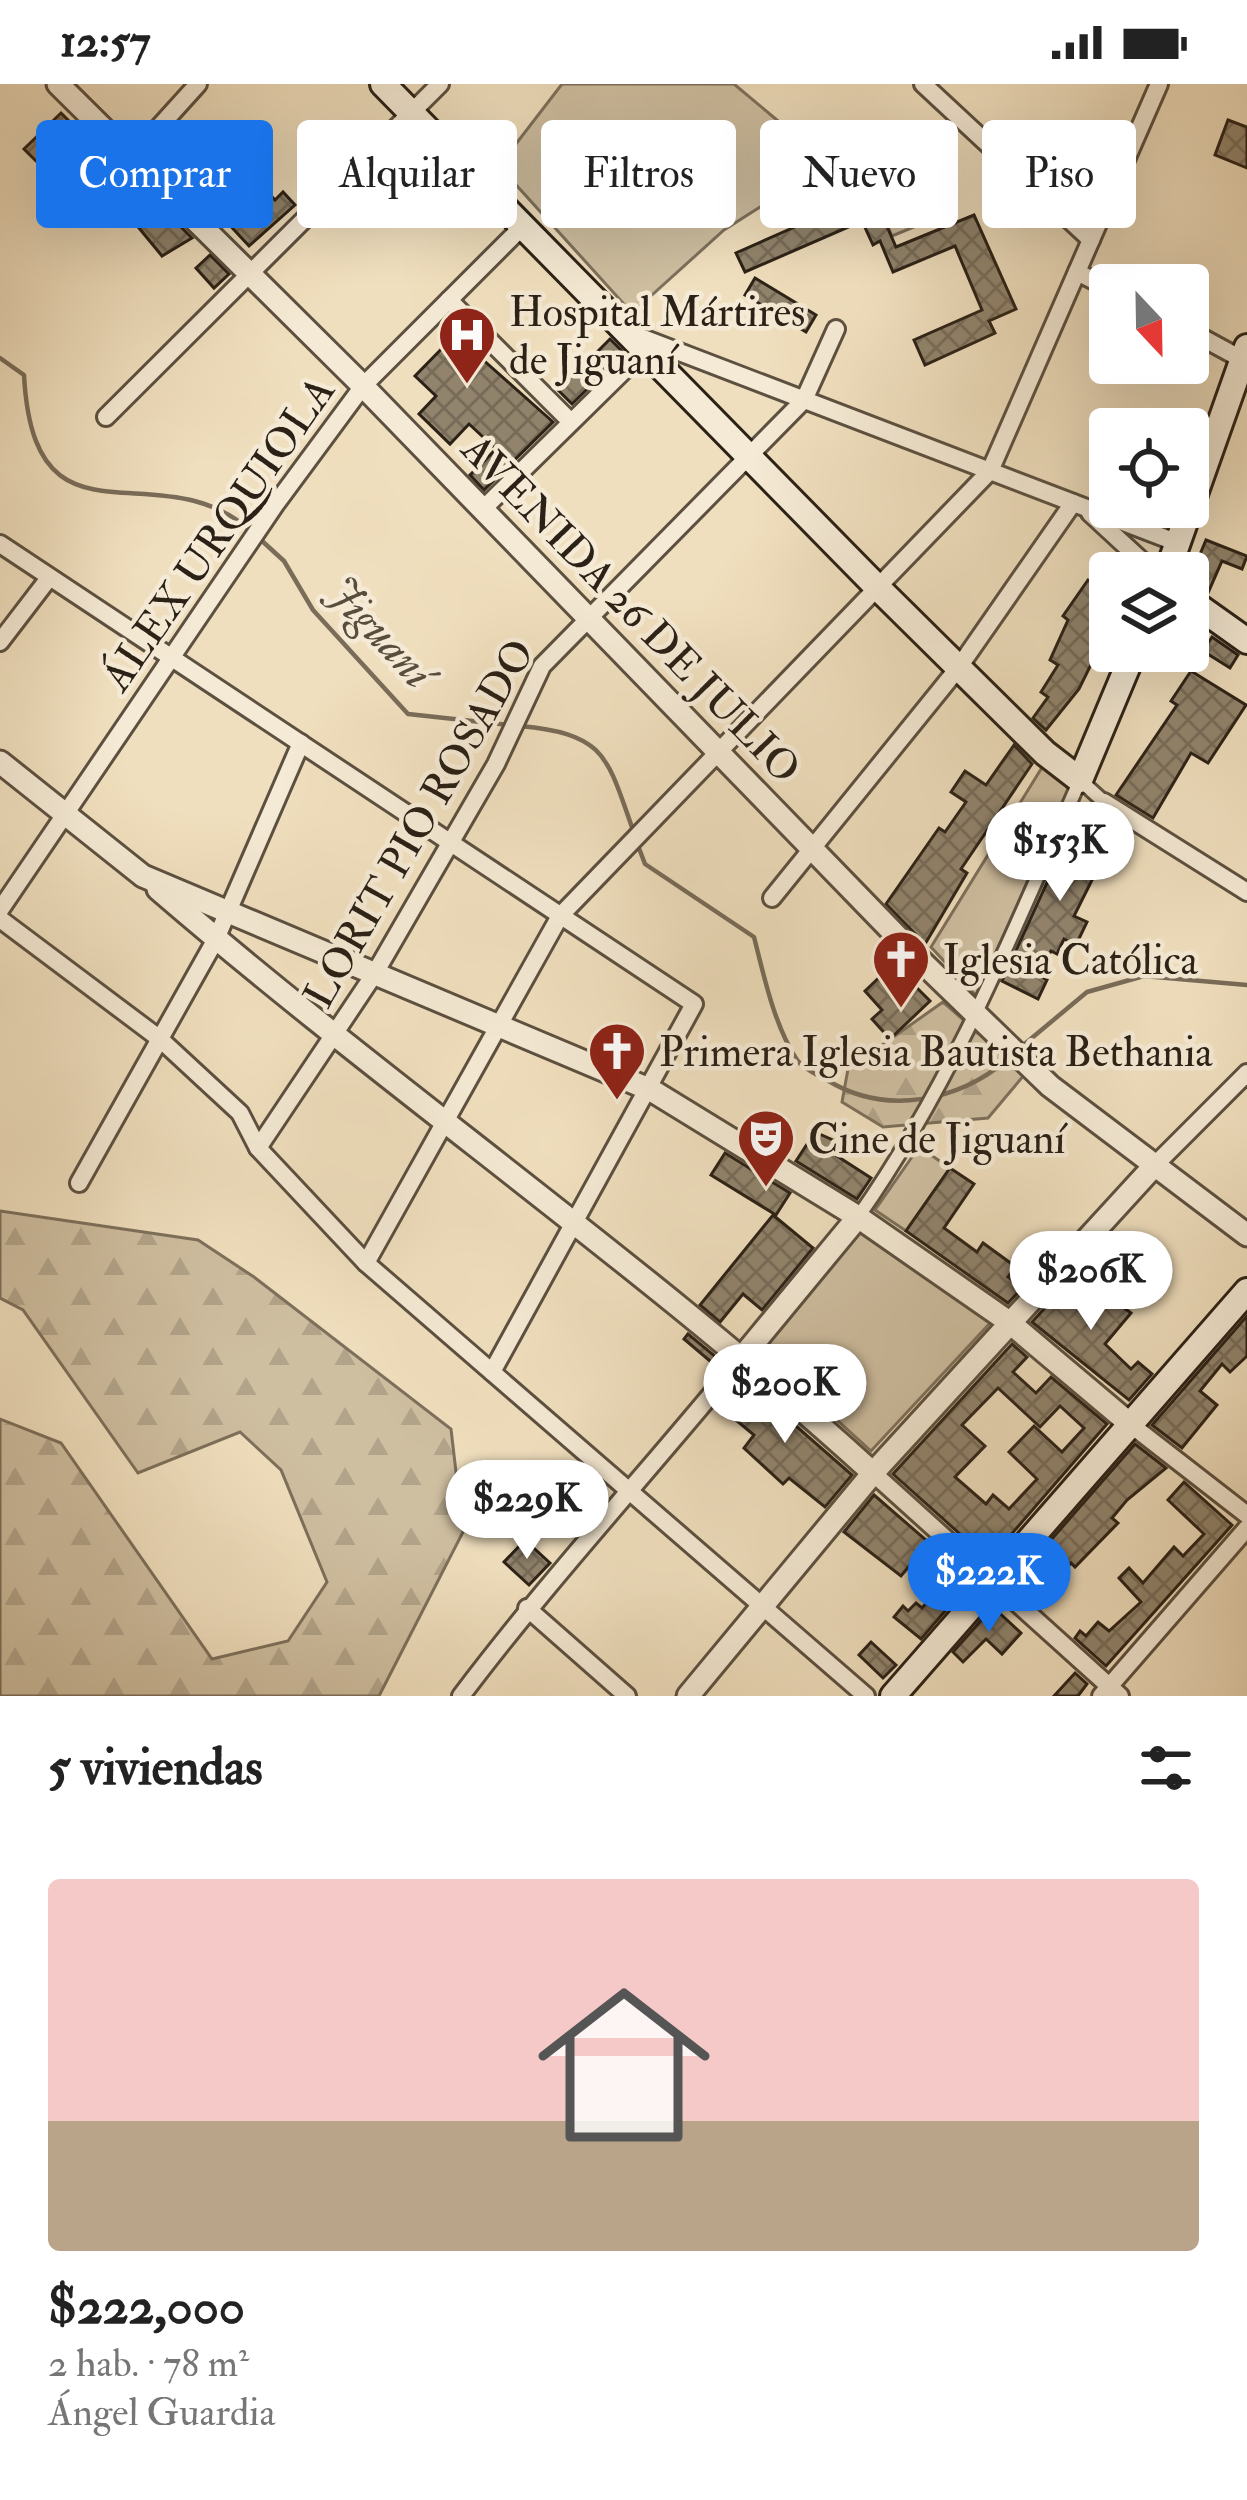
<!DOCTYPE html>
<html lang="es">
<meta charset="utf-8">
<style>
body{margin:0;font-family:"IM FELL Double Pica",serif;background:#f6f6f6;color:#222;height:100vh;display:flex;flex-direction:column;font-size:45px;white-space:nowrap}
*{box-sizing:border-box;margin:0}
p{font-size:39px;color:#767676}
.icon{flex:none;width:66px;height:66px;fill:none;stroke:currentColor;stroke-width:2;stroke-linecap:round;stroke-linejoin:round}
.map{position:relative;height:1612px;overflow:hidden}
.side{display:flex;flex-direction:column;background:#fff;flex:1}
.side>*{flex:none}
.banner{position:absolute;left:36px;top:36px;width:1176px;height:108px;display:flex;gap:24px}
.needle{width:78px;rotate:158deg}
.fabs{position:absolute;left:1089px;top:180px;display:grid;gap:24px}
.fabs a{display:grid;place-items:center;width:120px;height:120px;border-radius:12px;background:#fff;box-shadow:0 12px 48px #0002;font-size:60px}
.price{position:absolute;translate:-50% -102px;padding:0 27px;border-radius:42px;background:#fff;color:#222;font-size:39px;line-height:78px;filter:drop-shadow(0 3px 6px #0008)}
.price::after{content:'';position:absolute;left:50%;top:72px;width:36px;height:27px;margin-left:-18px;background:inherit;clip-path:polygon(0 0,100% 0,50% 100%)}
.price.active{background:#1a73e8;color:#fff}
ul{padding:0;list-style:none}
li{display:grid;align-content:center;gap:24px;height:636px;padding:0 48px}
li span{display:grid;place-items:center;height:372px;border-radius:12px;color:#555}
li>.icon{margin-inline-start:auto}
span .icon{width:216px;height:216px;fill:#fffc;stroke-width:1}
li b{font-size:51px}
h2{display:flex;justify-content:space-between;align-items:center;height:144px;padding:0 48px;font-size:51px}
.chip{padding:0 42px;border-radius:12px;background:#fff;box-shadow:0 12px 48px #0002;font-size:42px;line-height:108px}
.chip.active{background:#1a73e8;color:#fff}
.status{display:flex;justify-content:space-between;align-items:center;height:84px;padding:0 60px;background:#fff;direction:ltr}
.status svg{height:33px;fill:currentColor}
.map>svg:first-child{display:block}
.forest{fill:url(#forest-firs);stroke:#7d705c;stroke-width:3}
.park{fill:#cfbfa1;stroke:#7d705c;stroke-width:3}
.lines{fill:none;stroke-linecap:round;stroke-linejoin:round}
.stream{stroke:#796c59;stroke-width:4.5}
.building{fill:url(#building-cross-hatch);stroke:#2b2116;stroke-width:3;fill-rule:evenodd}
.pedestrian-casing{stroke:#5c5040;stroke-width:18}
.minor-casing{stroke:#5c5040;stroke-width:22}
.tertiary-casing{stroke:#5c5040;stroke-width:27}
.secondary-casing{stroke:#2b2116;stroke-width:30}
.pedestrian{stroke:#f5ead5;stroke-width:12}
.minor{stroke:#f5ead5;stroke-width:16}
.tertiary{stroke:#f5ead5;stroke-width:21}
.secondary{stroke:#f5ead5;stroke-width:24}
.labels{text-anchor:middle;stroke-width:9;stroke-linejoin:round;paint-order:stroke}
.poi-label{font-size:42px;fill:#2b2116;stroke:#f5ead5;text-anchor:start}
.street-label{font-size:42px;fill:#2b2116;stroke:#f5ead5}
.water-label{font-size:45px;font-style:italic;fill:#584d3d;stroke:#f5ead5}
</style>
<div class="status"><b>12:57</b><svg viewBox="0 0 49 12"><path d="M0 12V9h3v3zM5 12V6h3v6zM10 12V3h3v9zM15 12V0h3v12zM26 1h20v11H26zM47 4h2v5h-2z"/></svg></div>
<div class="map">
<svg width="1247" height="1612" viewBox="0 0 1247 1612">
<defs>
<pattern id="forest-firs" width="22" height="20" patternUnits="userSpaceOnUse" patternTransform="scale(3)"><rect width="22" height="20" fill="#cfbfa1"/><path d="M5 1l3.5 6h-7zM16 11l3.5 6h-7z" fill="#b2a48a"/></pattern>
<pattern id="building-cross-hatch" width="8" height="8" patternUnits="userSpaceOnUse" patternTransform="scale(3)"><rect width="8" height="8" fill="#91846d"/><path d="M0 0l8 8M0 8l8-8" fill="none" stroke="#776c59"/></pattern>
</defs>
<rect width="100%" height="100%" fill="#f0dfbe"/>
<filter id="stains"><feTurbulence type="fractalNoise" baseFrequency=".00167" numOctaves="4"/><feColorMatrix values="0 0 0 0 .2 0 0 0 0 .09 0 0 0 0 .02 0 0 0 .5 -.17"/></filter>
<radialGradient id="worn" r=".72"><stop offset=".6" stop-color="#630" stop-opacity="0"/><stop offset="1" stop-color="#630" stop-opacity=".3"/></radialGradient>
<g class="forest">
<path d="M943,918L1025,990L988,1034L883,1043L842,1018L848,985Z"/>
<path d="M0,1127L198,1156L254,1193L451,1345L463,1448L379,1612H0V1335L61,1359L212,1575L288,1557L327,1498L281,1386L240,1348L138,1389L23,1226L0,1214Z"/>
</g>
<g class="park">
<path d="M562,0H734L814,67L812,90L724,146L632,229L499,82Z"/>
<path d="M894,65L926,138L892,152L859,80Z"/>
<path d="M1046,677L1070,702L981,917L931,863Z"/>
<path d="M919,1063L950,1084L906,1147L875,1126Z"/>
<path d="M862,1143L991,1238L871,1367L760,1266Z"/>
</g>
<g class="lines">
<g class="stream">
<path d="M0,274L24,291C34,478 158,362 252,448"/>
<path d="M261,456L284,477L313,526L408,630L509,641"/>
<path d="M520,642C607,650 607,673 634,749"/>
<path d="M637,759L645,780L754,853C764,892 774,941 797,976C803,985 818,991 827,996C885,1032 958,1018 1008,975"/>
<path d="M1021,963L1087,908L1144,892L1247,901"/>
</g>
</g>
<g class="building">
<path d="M61,29L73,41L36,77L24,65Z"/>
<path d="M1228,36L1247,43V84L1215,71Z"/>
<path d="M806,38L831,63L830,88L858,76L896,163L974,131L1016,225L989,237L995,249L925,281L914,256L982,226L955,162L893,188L880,157L873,161L862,137L745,188L736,169L815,134L792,103L812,90L814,67L793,50Z"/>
<path d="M186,43L204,65L214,57L233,81L203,103L167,59Z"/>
<path d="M99,66L110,80L81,103L71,89Z"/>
<path d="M263,103L275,116L283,108L295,121L249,162L225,136Z"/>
<path d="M161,123L192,154L162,172L139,144Z"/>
<path d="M210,171L229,190L214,204L196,184Z"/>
<path d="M755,194L816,231L806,248L745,211Z"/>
<path d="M455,251L553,338L484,406L470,391L496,365L469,340L450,360L419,330L436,312L415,292Z"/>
<path d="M610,255L624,269L572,320L554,302L569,287L574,291Z"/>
<path d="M1206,456L1247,472L1242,485L1222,477L1208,509L1188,499Z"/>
<path d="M1101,488L1110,494V542L1079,605L1046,646L1033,634L1048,613L1041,608L1058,581L1050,576L1068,536L1063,532L1088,496L1094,500Z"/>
<path d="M1212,553L1238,571L1230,584L1203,567Z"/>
<path d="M1191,587L1246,621L1208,679L1191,669L1153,734L1116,711L1177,621L1171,617Z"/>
<path d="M1014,661L1032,680L961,785L967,789L925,860L886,820L939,744L945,748L966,718L951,708L965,687L986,701Z"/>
<path d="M1078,731L1122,752L1114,769L1107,766L1074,832L1087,838L1076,861L1064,855L1057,870L1051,867L1038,891L1047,896L1038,915L1002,897Z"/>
<path d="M893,880L930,917L890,955L872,935L882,926L865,907Z"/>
<path d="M815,1048L844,1061L837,1072L871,1094L857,1115L796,1077Z"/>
<path d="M725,1069L790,1109L776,1131L711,1091Z"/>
<path d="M950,1084L974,1100L944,1144L977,1168L983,1159L1016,1183L1008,1193L1023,1203L1008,1219L906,1147Z"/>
<path d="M773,1131L813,1164L762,1226L743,1210L720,1238L700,1221Z"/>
<path d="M1077,1189L1131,1229L1105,1260L1131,1285L1138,1278L1152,1290L1129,1316L1032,1238Z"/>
<path d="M1247,1232V1272L1230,1288L1222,1280L1200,1307L1217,1321L1182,1364L1152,1341Z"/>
<path d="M688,1250L722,1278L717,1283L684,1255Z"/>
<path d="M1012,1260L1027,1273L1013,1288L1036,1309L1051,1293L1107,1340L989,1476L893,1390ZM998,1304L1040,1343L1060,1322L1084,1344L1062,1368L1034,1342L1009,1368L1037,1395L1009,1425L993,1411L986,1420L955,1393L985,1362L962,1341Z"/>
<path d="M741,1294L852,1391L825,1423L789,1394L783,1400L744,1364L754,1351L719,1322Z"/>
<path d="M1135,1360L1166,1384L1127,1416L1112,1434L1118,1439L1075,1483L1071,1479L1058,1494L1050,1487L1038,1501L1022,1489Z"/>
<path d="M1184,1398L1232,1441L1106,1582L1075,1554L1080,1547L1086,1552L1098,1538L1109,1547L1141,1518L1119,1494L1129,1484L1143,1499L1174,1463L1183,1472L1204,1450L1168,1416Z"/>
<path d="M874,1411L972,1496L921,1555L894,1533L903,1522L908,1527L916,1519L922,1524L944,1498L916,1474L901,1492L844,1448Z"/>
<path d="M525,1456L550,1479L529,1501L504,1478Z"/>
<path d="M993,1523L1021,1549L1002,1570L986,1555L963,1578L953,1568Z"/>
<path d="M871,1558L896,1581L883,1594L859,1571Z"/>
<path d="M1075,1589L1087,1600L1078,1612H1054Z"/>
</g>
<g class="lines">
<g class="pedestrian-casing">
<path id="pedestrian" d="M858,1133C953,998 1014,846 1080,696L1104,718"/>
</g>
<g class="minor-casing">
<g id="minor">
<path d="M923,0L1091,156"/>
<path d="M132,73L198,0"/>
<path d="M1077,188L1110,205"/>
<path d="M449,216L571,338"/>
<path d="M1188,246L1247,278"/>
<path d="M635,251L1178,459"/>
<path d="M106,333L440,0"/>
<path d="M482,426L652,259"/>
<path d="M1090,429L1155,489"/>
<path d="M0,460L694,920L492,1288"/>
<path d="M0,558L49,494"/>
<path d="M1104,718L1247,808"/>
<path d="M772,814L959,583L1073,419"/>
<path d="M0,826L275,421L363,302L525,140"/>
<path d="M0,835L160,955L240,1029L258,1064L366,1179L866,1612"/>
<path d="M258,1064L375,889L496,680L542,582L804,316L836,245"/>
<path d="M1154,1082L1247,989"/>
<path d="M79,1099L216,855L301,659"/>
<path d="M366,1179L560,832L990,387L1159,0"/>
<path d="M1130,1340L1247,1431"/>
<path d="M873,1389L1120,1612"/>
<path d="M527,1524L627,1612"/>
<path d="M461,1612C550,1494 650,1386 744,1271"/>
<path d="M1101,1612L1247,1444"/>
</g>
</g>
<g class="tertiary-casing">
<g id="tertiary">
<path d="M58,0L363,302L921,877L1050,1002L1247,1151"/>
<path d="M0,678L143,792L651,1006L858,1133L1009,1238L1130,1340"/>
<path d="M158,805C391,1006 645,1181 873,1389"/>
<path d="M744,1271L858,1133"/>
<path d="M688,1612L873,1389L1154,1082"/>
</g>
</g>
<g class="secondary-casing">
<g id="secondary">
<path d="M383,0L877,503L1045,669L1080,696L1134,567"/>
<path d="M1167,489L1247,263"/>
<path d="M1188,515L1247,557"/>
<path d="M893,1612L1247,1207"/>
</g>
</g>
<use href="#pedestrian" class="pedestrian"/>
<use href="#minor" class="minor"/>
<use href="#tertiary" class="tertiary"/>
<use href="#secondary" class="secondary"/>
</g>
<defs>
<g id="hospital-pin" transform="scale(3)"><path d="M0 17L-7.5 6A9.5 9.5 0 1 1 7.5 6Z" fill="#8f2418" stroke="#f5ead5"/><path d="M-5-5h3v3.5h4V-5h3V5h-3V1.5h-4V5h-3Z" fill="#fff"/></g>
<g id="church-pin" transform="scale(3)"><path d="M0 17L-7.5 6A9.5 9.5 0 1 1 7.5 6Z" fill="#8f2418" stroke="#f5ead5"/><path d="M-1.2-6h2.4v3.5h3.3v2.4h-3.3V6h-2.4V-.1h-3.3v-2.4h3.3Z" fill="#fff"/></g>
<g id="theatre-pin" transform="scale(3)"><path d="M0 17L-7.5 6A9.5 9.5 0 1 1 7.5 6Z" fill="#8f2418" stroke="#f5ead5"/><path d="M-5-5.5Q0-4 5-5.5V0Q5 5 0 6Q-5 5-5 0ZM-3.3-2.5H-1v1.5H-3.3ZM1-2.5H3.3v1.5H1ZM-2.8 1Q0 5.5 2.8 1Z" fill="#fff"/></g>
</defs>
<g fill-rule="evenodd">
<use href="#hospital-pin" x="467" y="251"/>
<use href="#church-pin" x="901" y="875"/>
<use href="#church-pin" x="617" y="967"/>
<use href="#theatre-pin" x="766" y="1054"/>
</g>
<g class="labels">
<g class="poi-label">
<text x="509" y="242">Hospital Mártires<tspan x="509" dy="48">de Jiguaní</tspan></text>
<text x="943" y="890">Iglesia Católica</text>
<text x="659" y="982">Primera Iglesia Bautista Bethania</text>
<text x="808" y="1069">Cine de Jiguaní</text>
</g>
<g class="street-label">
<text transform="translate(217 449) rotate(-55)" y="15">ÁLEX URQUIOLA</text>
<text transform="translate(632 524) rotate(46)" y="15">AVENIDA 26 DE JULIO</text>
<text transform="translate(418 739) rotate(-60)" y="15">LORIT PIO ROSADO</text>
</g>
<g class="water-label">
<text transform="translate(381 547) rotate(47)" y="16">Jiguaní</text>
</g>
</g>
<rect width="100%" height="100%" filter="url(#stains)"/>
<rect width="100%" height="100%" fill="url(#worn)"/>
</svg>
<div class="fabs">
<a><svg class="needle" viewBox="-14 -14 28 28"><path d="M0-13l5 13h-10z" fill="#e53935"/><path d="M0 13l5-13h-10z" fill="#767676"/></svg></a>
<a><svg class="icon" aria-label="locate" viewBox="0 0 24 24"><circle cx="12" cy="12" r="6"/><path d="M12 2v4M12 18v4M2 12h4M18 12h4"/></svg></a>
<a><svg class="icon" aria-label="layers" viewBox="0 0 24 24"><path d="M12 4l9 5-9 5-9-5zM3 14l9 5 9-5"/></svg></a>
</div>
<b class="price" style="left:1060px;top:820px">$153K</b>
<b class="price" style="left:1091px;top:1249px">$206K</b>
<b class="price" style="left:785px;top:1362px">$200K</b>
<b class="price" style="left:527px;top:1478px">$229K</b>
<b class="price active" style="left:989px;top:1551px">$222K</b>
<div class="banner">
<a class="chip active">Comprar</a>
<a class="chip">Alquilar</a>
<a class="chip">Filtros</a>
<a class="chip">Nuevo</a>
<a class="chip">Piso</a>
</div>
</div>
<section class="side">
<h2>5 viviendas<svg class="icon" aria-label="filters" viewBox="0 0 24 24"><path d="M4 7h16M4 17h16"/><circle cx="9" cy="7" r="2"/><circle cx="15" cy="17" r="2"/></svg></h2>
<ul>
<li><span style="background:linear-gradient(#f6c9c9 65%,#b9a48a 0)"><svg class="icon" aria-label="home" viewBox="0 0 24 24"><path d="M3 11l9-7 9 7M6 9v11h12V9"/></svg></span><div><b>$222,000</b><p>2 hab. · 78 m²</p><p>Ángel Guardia</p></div></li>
</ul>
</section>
